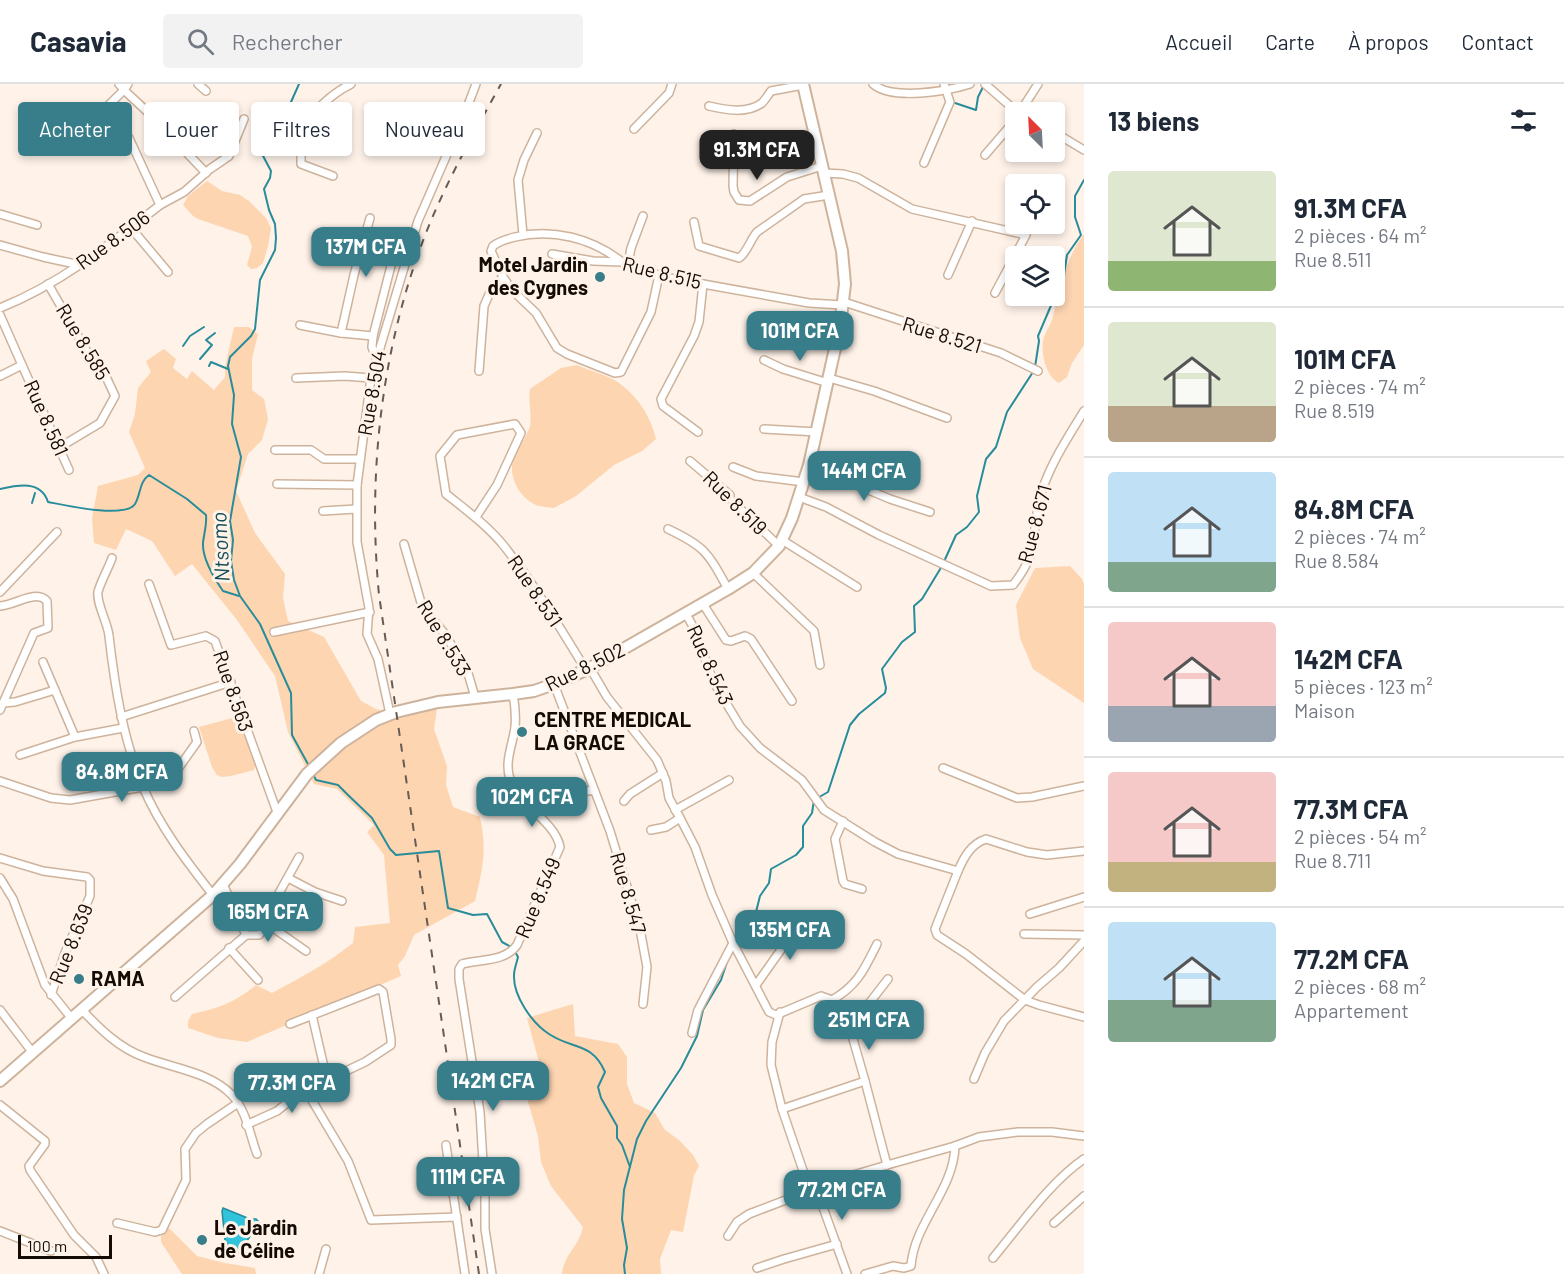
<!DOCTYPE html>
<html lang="fr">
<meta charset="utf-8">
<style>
body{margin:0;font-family:Barlow,sans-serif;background:#f2f2f3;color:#1f2937;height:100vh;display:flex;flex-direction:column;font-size:22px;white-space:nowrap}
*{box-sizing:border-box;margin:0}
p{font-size:20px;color:#747a83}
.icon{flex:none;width:33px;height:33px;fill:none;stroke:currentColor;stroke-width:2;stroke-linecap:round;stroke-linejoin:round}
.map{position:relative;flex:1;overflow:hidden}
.panel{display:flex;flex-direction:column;background:#fff;width:480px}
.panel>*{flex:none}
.guide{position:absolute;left:18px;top:18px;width:570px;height:54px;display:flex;gap:12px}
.needle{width:39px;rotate:336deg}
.tools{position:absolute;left:1005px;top:18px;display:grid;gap:12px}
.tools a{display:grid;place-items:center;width:60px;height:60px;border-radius:6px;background:#fff;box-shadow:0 3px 9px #0003;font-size:30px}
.scale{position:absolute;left:18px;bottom:15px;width:94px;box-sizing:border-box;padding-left:6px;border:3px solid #140b04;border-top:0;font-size:16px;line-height:21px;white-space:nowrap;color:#140b04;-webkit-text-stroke:4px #fef2e9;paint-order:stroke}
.price{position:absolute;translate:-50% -51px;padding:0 14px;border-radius:12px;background:#387e8a;color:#fff;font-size:20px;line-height:39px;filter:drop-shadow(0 2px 3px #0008)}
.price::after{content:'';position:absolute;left:50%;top:36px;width:18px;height:14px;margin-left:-9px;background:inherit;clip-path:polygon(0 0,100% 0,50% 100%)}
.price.selected{background:#222;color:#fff}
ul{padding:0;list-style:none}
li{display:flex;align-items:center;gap:18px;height:150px;padding:0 24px}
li+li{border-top:2px solid #e0e1e3}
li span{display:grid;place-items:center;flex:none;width:168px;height:120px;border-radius:6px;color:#555}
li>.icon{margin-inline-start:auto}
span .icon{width:72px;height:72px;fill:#fffc;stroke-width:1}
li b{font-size:26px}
h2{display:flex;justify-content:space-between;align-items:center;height:72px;padding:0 24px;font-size:26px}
.pill{padding:0 21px;border-radius:6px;background:#fff;box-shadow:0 3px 9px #0003;font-size:21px;line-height:54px}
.pill.selected{background:#387e8a;color:#fff}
header{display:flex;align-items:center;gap:36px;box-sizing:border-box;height:84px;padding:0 30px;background:#fff;border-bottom:2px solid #e0e1e3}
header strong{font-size:28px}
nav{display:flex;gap:33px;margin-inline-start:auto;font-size:21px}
.search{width:420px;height:54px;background:#f2f2f3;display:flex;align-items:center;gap:15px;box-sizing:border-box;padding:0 21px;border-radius:6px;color:#747a83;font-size:22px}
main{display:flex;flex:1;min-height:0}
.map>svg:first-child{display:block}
.green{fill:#fdd5b1}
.water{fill:#30c3db;stroke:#288c9a;stroke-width:1.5}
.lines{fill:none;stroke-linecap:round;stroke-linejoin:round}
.stream{stroke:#288c9a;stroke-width:2}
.minor-casing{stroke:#ceb39c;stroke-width:10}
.secondary-casing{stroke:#ceb39c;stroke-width:14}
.minor{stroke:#fff;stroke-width:7}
.secondary{stroke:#fff;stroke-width:10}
.rail{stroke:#665c55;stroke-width:2;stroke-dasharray:8 8;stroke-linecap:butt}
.poi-dot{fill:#387e8a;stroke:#fef2e9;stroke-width:2}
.labels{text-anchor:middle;stroke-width:6;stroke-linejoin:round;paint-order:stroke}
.street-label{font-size:20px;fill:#140b04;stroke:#fef2e9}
.poi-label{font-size:20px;font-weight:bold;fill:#140b04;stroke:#fef2e9;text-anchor:start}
.water-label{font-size:21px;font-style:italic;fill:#134e58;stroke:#fef2e9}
</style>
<header>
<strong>Casavia</strong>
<div class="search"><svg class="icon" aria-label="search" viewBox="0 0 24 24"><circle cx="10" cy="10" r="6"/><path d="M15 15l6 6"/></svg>Rechercher</div>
<nav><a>Accueil</a><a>Carte</a><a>À propos</a><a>Contact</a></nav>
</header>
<main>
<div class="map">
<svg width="1084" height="1190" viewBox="0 0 1084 1190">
<rect width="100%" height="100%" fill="#fef2e9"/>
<g class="green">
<path d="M207,97L222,107L240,111L249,117L266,134L271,144L268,162L263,179L257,184L251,185L247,181L252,163L248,152L198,135L193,132L183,121L188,112Z"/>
<path d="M1084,150V261L1072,279L1067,293L1059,299C1045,292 1040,266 1044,253C1046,247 1050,242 1052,236C1060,206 1065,175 1084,150Z"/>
<path d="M234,243H249L258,250L252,275V306L264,315L268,335L262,356L248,370L236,407L255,449L285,490L283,514L288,537L324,553L361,617L376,625L392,629L438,618L434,645L447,682L446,701L453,723L480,733C487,767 483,783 475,817L414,851L405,872L398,881L401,892L247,958L218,954L188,944V937L192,930C219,924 234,919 256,901L272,909C300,894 328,879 353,859L355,843L390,839L384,771L367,748L374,741L337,705L314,700L288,648L275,592L237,536L192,480L175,492L152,457L126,445L116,466L94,459L92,434L98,402L138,391L145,384L129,348L135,330L138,304L151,288L146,277L164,265L176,275L173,284L187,295L192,287L214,306L225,293V283Z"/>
<path d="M577,281C589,287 605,290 616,297C636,310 651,332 656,355L642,367L614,381L576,412L554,424C549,423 541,423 536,421C518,413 506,389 515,371C520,361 527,352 530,342C532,331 528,317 530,305L561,284Z"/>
<path d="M1070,482L1082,495L1084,500V619L1033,585L1020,554L1016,521L1035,484Z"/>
<path d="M236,633L256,679L254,686L231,692L222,693L217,691L212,683L199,643Z"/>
<path d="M573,920L575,952L618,960L627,973V1000L634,1019L655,1029L665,1046L679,1056L693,1071L699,1082L694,1091L683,1148L671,1146L660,1175L661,1190H562C564,1170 579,1163 583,1143L551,1102L541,1078L538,1052L519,987L539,978L527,934Z"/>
<path d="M169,1144L197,1172L225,1179L255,1184L256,1190H182L161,1158V1152Z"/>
</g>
<path class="water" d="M223,1124L250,1135H256L259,1138L247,1157L245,1170L232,1168L225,1156L222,1127Z"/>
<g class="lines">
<g class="stream">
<path d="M299,0L283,36L268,52L262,70L271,87L270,94L264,105L269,126L275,140L276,154L275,166L260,196L255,245L251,252L230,273L228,282L234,311L232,340L241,373L230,437L233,456L231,477L234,496L240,512L260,540L291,609L292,651L309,682"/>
<path d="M952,18L976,26L978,13L984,1"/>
<path d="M183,262L190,252L204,243"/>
<path d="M200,275L212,261L206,256L215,249"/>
<path d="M209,282L211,278L228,285"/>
<path d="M1035,283L1039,257L1038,252L1064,191L1067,171L1081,151L1075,133V112L1084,96"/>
<path d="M0,405C18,401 41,396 48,418C64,421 125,435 135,420C141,410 139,398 149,391L187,415L206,431C207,441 204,449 203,459C202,475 214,494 223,507L239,512"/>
<path d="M32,419L35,409"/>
<path d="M313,690L316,696L338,701L347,710L372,734L390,765L396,771L439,767L448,824L473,831L487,830L502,858L513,864L518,873C517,878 514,885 514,891C513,912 532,939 549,950C573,966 592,958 605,988L598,1003L601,1014L617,1042V1054L622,1061L630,1083"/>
<path d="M625,1190L624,1181L627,1164L622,1135L624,1106L637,1055L646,1037L681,984L697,952L703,926L721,896L729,872L740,860L756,828L760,812L769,799L771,785L796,771L803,763V742L812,729L814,716L828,708L850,641L859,630L885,609L886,604L882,585L902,558L915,548L914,522L922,515L942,482L956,451L967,443L979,428L977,412L986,375L996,363L1007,328L1033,288"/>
</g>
<g class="minor-casing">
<g id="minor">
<path d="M128,0L124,6L155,35L206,89"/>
<path d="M198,0L206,7"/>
<path d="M873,0C892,17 948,7 970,0"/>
<path d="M985,0L1017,28"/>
<path d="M709,22C726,26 747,30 762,19C765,16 768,11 771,7L803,1"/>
<path d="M1020,28L1038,0"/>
<path d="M634,45L669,9L672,0"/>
<path d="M1054,48L1084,66"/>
<path d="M734,50L733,102L734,108L739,116L750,117L787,93L822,82"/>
<path d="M76,53L124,6L119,0"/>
<path d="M985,71L1016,35"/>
<path d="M924,79L950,18L944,0"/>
<path d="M824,89L843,90L858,94L912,125L1026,151L995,209"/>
<path d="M333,92L301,80C301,73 301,64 302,56C305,32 331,10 351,0"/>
<path d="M160,121L184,108L210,85L229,72L244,35"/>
<path d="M0,130L37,141"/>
<path d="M694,138L699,162L739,174C747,169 750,156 757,148L804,115L829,111"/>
<path d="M131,144L168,188"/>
<path d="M523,151L518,96L524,76L537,49"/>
<path d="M0,161L43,173L80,181"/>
<path d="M552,170L593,177L622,178L664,193L809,219L843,221"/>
<path d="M622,178C592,154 552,144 515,153C507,155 499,157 493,162L491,167L503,193L512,206L536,229L557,264L567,270L615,289L621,288L651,228L659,191"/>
<path d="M628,180L631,164L643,132"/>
<path d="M948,191L972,137"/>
<path d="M48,200L89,271L107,295L115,312L100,339L60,363"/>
<path d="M844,218L1001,269L1038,287"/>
<path d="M0,224C60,200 110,160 160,121L129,54"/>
<path d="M0,231L22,281L0,292"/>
<path d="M300,241L341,249L373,252"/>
<path d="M341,249L354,191L370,134"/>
<path d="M376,274L372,263L373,252L393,174"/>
<path d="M764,276L783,285L828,299"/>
<path d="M22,281L69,386"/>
<path d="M479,287L484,222L491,206L503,193"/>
<path d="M296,294L345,292L371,294"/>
<path d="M829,294L874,307L947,334"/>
<path d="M764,345L817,348"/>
<path d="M698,348L663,322L661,315L694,252L699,238L703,200"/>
<path d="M275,366H311L324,375H360"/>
<path d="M690,377L730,411V415L779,462"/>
<path d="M809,381L890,415L930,428"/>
<path d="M733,383L756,392L804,398"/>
<path d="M277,400L357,401"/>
<path d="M799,413L826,423L879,451L991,502L1013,501C1039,468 1031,455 1039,418C1046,386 1067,355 1084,327"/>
<path d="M323,427L356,425"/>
<path d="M476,433L497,401L521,349L515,340L457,351L440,372L446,410C466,426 488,442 504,462C535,501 560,544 586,586"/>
<path d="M668,445C706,463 708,469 728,505"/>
<path d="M782,456L857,503"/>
<path d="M404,460L422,522L444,549L467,586L475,613"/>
<path d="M112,474C109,483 100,499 98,508C96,519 108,539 109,552C115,604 123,655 143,703C160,743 187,778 213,811"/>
<path d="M753,489L814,547L820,581"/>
<path d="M149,500L171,561L206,552L215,557L277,728"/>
<path d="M0,508L57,448"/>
<path d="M703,520L726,556L731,557L745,552L751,555L792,617"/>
<path d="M0,522C16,521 35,505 47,517L48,544L34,549L0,626"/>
<path d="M686,530L695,546L713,597L740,642L760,664L802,696L824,726L875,758L898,770L958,787C964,773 971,760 986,755L1027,768L1047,771L1084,767"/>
<path d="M274,548L370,528"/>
<path d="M43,578L75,653"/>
<path d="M590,584L607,613L657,676L666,697L669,714L680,734L666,743L651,746"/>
<path d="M554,600L610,747L640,845L647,883L643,920"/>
<path d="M3,619L15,618L55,606"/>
<path d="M390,630L378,575L367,550L369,524L357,458V401L371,294L418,137L465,29L476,0"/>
<path d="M121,633L231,598"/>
<path d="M20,671L75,653L123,644"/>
<path d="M943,684L1017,714L1032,713L1084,702"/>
<path d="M0,697L51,714L70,716L143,703L175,689L197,658L194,647"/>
<path d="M624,717L630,710L663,689"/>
<path d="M524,718L594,706"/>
<path d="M675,726L729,696"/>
<path d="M680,734L695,763L712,811L733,859L769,928L776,931L821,912L832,916L848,932L851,948L865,997"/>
<path d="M843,737L835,755L843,797L845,800L862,805"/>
<path d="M0,774L43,787L87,793L90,796V812L65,869L51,911"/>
<path d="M958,787L935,845L937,851L966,870L1025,916L1039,921L1084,933"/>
<path d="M0,794L13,815L45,901L72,935"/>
<path d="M288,794L315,808L342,817"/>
<path d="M223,800L246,851H259L277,830L279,822L278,811L299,773"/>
<path d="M1030,830L1084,813"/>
<path d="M269,841L306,867"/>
<path d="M1024,850L1084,851"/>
<path d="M229,864L258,896"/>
<path d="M756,901L802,836"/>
<path d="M175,913L246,851"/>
<path d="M832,916C857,902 864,886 877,860"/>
<path d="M0,926L33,969"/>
<path d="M82,926C100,945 119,964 144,973C172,984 210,988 232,1011C246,1026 250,1051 257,1070"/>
<path d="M780,928L772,958L771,981L782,1025L810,1107L820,1115L847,1190"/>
<path d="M312,931L327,996"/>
<path d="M850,940L860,931L888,895"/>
<path d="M692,949L698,926L733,859"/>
<path d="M974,995L985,969L1004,937L1037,903L1059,884L1084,857"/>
<path d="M307,1008L348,1077L371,1136L457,1133"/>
<path d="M0,1021L45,1057V1060L29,1082L30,1086L74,1151L96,1173L104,1190"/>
<path d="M782,1025L865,997L887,1081L955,1062L979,1053L1018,1048H1052L1084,1052"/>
<path d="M246,1041L277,1027L292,1015L327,996L365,978L391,961V955L383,908L379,905L290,940"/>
<path d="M446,1061L465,1190"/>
<path d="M117,1139L155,1148L162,1146L186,1096L185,1065L196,1049L207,1040L238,1019"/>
<path d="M1054,1139L1084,1112"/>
<path d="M0,1147L51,1167"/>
<path d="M728,1152L737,1138L749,1130L843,1094L887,1081"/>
<path d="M993,1174C1019,1143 1051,1097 1084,1075"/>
<path d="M757,1184L784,1175L837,1160"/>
<path d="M319,1190L326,1165"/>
<path d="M492,1190L485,1145V1112L480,1028L459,895V885L462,880C481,875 505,878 517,861L560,763C555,737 518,721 510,695C504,678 513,660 515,643C516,632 515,621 513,610"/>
<path d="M865,1190L893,1182L904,1184L911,1182C914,1139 954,1106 955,1062"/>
</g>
</g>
<g class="secondary-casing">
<path id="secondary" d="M0,997L213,811L240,780L307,690L341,659L376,636L396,628L438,618L513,610L534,607L554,600L590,584L728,505L753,489L779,462L792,434L809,381L840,242L845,200L842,167L803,0"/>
</g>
<use href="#minor" class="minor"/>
<use href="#secondary" class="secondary"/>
<path class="rail" d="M479,1190L379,511C367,386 382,256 430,139C450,91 476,45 501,0"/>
</g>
<g class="poi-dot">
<circle cx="600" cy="193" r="6"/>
<circle cx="522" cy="648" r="6"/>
<circle cx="79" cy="895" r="6"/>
<circle cx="202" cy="1156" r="6"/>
</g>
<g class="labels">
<g class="street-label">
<text transform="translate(113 156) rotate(-36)" y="7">Rue 8.506</text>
<text transform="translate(662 189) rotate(14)" y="7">Rue 8.515</text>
<text transform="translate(942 251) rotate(17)" y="7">Rue 8.521</text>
<text transform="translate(83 258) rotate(59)" y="7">Rue 8.585</text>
<text transform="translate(372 309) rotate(-80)" y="7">Rue 8.504</text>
<text transform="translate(46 334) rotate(66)" y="7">Rue 8.581</text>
<text transform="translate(735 419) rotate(45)" y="7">Rue 8.519</text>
<text transform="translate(1035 440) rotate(-75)" y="7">Rue 8.671</text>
<text transform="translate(535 507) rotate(56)" y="7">Rue 8.531</text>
<text transform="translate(444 554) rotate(59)" y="7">Rue 8.533</text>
<text transform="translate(710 581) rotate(66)" y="7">Rue 8.543</text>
<text transform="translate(585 583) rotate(-26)" y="7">Rue 8.502</text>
<text transform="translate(233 607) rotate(71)" y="7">Rue 8.563</text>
<text transform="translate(628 809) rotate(74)" y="7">Rue 8.547</text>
<text transform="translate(538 814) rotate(-67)" y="7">Rue 8.549</text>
<text transform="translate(71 860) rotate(-68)" y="7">Rue 8.639</text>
</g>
<g class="poi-label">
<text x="588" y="188" text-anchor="end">Motel Jardin<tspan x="588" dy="23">des Cygnes</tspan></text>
<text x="534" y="643">CENTRE MEDICAL<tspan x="534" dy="23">LA GRACE</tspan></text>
<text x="91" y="902">RAMA</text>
<text x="214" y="1151">Le Jardin<tspan x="214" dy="23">de Céline</tspan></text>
</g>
<g class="water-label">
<text transform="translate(221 463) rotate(-93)" y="7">Ntsomo</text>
</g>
</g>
</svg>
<div class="tools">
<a><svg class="needle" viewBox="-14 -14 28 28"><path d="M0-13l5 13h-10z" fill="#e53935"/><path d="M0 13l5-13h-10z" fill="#747a83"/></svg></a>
<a><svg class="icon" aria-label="locate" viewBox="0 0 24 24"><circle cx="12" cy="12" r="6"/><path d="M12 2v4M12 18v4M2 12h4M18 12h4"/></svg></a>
<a><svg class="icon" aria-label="layers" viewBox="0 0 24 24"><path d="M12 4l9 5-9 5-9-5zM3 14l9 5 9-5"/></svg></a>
</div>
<div class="scale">100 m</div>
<b class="price selected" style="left:757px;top:97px">91.3M CFA</b>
<b class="price" style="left:366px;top:194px">137M CFA</b>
<b class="price" style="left:800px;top:278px">101M CFA</b>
<b class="price" style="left:864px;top:418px">144M CFA</b>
<b class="price" style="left:122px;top:719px">84.8M CFA</b>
<b class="price" style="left:532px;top:744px">102M CFA</b>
<b class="price" style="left:268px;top:859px">165M CFA</b>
<b class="price" style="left:790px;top:877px">135M CFA</b>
<b class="price" style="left:869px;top:967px">251M CFA</b>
<b class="price" style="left:493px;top:1028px">142M CFA</b>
<b class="price" style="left:292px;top:1030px">77.3M CFA</b>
<b class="price" style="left:468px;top:1124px">111M CFA</b>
<b class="price" style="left:842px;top:1137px">77.2M CFA</b>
<div class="guide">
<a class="pill selected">Acheter</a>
<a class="pill">Louer</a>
<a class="pill">Filtres</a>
<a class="pill">Nouveau</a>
</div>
</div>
<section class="panel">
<h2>13 biens<svg class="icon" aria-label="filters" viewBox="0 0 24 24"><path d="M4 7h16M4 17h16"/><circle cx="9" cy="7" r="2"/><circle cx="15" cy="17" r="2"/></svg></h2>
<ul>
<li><span style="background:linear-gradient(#dfe7d0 75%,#8fb573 0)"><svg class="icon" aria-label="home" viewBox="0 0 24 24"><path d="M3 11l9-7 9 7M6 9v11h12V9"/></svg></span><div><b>91.3M CFA</b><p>2 pièces · 64 m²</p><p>Rue 8.511</p></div></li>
<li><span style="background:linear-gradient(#dfe7d0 70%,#b9a48a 0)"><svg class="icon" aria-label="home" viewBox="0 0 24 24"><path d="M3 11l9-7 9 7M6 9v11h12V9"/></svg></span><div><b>101M CFA</b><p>2 pièces · 74 m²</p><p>Rue 8.519</p></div></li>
<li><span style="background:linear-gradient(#bfe0f5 75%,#7fa58c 0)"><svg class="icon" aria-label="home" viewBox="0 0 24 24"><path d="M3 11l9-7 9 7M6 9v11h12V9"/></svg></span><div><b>84.8M CFA</b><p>2 pièces · 74 m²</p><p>Rue 8.584</p></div></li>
<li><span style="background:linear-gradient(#f6c9c9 70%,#9aa5b1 0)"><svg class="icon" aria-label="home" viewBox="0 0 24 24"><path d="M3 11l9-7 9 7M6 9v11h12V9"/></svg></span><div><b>142M CFA</b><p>5 pièces · 123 m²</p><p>Maison</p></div></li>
<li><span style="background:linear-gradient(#f6c9c9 75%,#c2b280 0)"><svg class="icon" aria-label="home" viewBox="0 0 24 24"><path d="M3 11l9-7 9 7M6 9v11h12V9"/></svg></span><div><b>77.3M CFA</b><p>2 pièces · 54 m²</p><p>Rue 8.711</p></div></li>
<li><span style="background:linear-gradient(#bfe0f5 65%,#7fa58c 0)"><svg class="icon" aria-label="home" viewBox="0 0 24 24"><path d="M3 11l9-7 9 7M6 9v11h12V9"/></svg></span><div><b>77.2M CFA</b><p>2 pièces · 68 m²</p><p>Appartement</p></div></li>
</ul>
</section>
</main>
